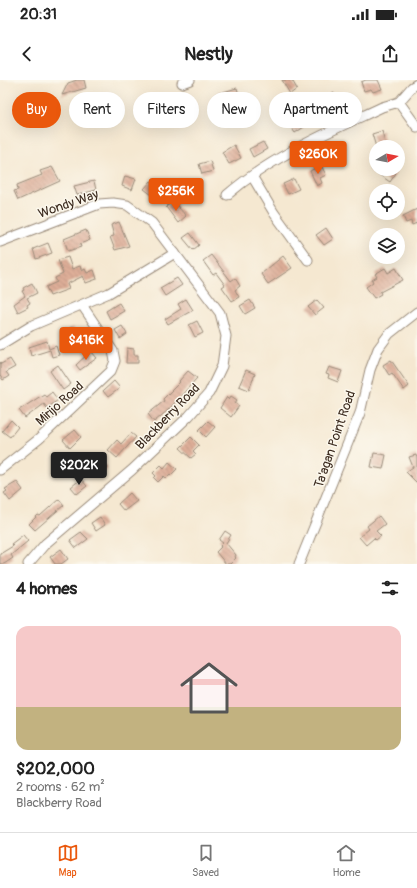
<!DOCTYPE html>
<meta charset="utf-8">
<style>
body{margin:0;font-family:Pangolin,sans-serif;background:#f6f6f6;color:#222;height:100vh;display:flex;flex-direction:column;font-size:15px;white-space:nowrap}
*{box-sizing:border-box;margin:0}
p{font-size:13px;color:#767676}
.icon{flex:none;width:22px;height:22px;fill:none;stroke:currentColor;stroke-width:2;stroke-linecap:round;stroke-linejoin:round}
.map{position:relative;height:484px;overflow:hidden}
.panel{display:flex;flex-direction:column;background:#fff;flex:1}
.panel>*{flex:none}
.banner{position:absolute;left:12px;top:12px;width:393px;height:36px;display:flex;gap:8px}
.needle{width:26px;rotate:80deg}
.tools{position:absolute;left:369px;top:60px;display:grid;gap:8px}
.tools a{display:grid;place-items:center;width:36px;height:36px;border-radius:50%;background:#fff;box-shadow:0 4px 16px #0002;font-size:20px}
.price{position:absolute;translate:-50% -34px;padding:0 9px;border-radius:4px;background:#ea580c;color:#fff;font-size:13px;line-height:26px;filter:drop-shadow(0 1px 2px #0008)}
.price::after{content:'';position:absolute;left:50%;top:24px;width:12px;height:9px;margin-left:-6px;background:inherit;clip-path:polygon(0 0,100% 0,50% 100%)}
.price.selected{background:#222;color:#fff}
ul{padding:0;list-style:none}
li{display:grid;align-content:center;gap:8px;height:212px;padding:0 16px}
li span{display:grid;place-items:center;height:124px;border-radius:12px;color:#555}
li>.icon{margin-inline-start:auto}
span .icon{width:72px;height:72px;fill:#fffc;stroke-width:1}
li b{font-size:17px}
h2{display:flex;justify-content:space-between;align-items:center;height:48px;padding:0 16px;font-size:17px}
.pill{padding:0 14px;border-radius:18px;background:#fff;box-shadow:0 4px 16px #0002;font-size:14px;line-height:36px}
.pill.selected{background:#ea580c;color:#fff}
.status{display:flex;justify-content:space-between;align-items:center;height:28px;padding:0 20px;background:#fff;direction:ltr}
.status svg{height:11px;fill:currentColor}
header{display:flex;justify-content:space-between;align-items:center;height:52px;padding:0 16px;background:#fff;font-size:18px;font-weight:800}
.dock{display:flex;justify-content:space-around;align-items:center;height:56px;border-top:1px solid #e0e0e0;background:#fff;font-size:11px;color:#767676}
.dock a{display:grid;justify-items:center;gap:2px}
.dock .selected{color:#ea580c}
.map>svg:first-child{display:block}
.building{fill:url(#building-back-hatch)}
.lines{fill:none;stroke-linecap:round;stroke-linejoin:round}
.street-casing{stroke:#988978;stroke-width:11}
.street{stroke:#fff;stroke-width:9}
.labels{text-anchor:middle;stroke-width:3;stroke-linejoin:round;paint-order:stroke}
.street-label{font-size:13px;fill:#3b2a1e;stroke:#fbf7ec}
</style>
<div class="status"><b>20:31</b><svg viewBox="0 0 49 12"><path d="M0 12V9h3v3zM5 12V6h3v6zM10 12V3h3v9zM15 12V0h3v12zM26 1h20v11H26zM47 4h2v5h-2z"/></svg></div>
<header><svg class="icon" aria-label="back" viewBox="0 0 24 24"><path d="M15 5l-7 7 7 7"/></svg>Nestly<svg class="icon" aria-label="share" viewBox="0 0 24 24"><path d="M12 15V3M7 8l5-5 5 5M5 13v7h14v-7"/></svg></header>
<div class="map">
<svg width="417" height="484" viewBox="0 0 417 484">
<defs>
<pattern id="building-back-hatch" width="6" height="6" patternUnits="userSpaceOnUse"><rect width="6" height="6" fill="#deae98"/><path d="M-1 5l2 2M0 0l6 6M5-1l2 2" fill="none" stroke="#b58e7b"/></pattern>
</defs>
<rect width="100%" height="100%" fill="#fbf7ec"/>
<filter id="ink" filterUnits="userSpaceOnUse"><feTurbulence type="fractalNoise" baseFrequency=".025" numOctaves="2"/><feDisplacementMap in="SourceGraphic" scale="8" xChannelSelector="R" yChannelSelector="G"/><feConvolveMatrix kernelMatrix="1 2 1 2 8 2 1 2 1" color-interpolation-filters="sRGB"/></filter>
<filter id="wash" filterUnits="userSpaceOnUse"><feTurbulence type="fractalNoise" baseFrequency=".012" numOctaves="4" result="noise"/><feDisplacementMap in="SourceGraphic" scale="16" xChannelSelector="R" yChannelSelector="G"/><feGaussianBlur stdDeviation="0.9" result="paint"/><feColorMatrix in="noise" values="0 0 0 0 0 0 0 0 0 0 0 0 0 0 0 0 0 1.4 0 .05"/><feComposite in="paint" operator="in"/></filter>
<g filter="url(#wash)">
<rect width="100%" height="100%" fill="#f5e8d1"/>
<g id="blocks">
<g class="building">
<path d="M77,0H84L86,8L62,15L68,3Z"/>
<path d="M282,0H292L297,9L290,14Z"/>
<path d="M366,0H378L382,9L373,12L371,9L364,11L361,2Z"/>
<path d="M237,8L239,15L219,23L216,14Z"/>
<path d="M334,13L337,24L323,29L320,18Z"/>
<path d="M298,38L304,47L295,53L289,44Z"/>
<path d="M382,51L386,67H376L372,54Z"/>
<path d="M263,62L267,69L253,77L249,69Z"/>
<path d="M234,65L241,78L229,84L222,72Z"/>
<path d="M210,81L213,91L202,94L199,84Z"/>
<path d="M321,85L326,95L320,98L322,103L317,106L310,91Z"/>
<path d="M52,87L60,101L18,120L14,111L18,110L17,105L42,95L40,91Z"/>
<path d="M371,89H390L396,93L390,102Z"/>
<path d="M125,96L136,99L132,110L122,106Z"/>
<path d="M294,99L299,109L288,114L283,104Z"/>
<path d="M94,101L96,110L77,115L74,106Z"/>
<path d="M151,101L159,107L161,105L167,110L160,121L144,109Z"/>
<path d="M173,121L186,136L178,143L166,127Z"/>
<path d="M417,129V143L412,145L411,141L406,143L403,136Z"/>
<path d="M119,142L129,166L115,170L110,157L114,156L111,145Z"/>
<path d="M326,148L333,159L324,165L316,155Z"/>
<path d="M86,150L90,160L80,164L81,167L68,171L64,159Z"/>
<path d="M190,153L199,165L193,170L183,158Z"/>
<path d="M48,163L52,173L36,179L33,169Z"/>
<path d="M211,175L231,201L235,198L240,206L235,210L239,217L232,221L222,207L225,205L216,193L213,195L203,181Z"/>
<path d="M283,176L292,188L268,204L261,194Z"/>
<path d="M68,177L72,189L80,186L82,191L85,189L87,193L94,190L97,199L86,203L83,196L67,204L69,209L50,216L46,207L57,202L55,198L63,194L58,180Z"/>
<path d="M385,188L388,193L396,188L403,200L380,212L381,214L374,218L366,207L373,202L372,200L377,197L375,194Z"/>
<path d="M177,198L182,205L165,216L160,208Z"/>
<path d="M32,203L37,213L27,218L30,223L27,225L28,227L18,232L14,224L25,216L22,211L24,210L23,208Z"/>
<path d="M186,219L193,230L168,244L165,239L181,229L178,224Z"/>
<path d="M250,220L255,228L245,234L240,226Z"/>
<path d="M317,220L324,228L315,235L308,227Z"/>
<path d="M119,223L124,231L110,239L106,231Z"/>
<path d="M197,241L203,253L195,257L189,245Z"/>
<path d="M122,246L127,254L120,259L115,250Z"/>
<path d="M73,247L77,255L65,261L61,252Z"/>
<path d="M47,261L49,269L56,266L59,275L52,277L50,270L31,276L29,267Z"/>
<path d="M127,268L134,269V275H138V283H126Z"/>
<path d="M91,271L97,278L80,290L76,285Z"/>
<path d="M10,279L15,287L6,292L9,296L3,300L0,296V282L1,284Z"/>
<path d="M391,280L409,306L404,310L392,293L389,295L384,287L383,285Z"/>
<path d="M58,285L71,304L63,310L50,291Z"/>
<path d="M329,287L342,291L338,302L328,298L329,295L326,294Z"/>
<path d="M246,290L255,294L249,310L239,306Z"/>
<path d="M188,291L197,298L168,330L154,342L148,334L164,321L163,319L180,302L179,301Z"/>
<path d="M114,301L120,308L108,317L103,311Z"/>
<path d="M52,312L58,320L47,328L44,324L25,338L19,330L44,314L46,317Z"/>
<path d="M231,316L237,320L235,323L239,326L231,337L220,328L227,317L229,319Z"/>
<path d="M11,340L18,347L10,357L2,351Z"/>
<path d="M208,341L215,347L206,357L199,350Z"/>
<path d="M75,350L81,357L70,368L63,360Z"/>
<path d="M131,353L136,357L117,378L108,370L117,360L121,364Z"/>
<path d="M191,357L199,365L193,371L196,374L191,378L180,368Z"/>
<path d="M374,373L386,375L383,389L371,387Z"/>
<path d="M416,375L417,378V403L406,392L413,387L409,377Z"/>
<path d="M102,381L108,388L98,397L92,390Z"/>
<path d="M169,382L177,389L171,395L170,394L166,398L164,396L158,402L154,398L156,396L153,393L161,385L164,388Z"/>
<path d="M81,399L87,406L77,414L71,407Z"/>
<path d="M17,402L23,410L10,421L4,413L7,411L5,409Z"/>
<path d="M130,413L137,421L124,431L118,424Z"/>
<path d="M59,419L64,425L35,450L29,444L38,435L40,436Z"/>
<path d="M379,436L385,444L376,451L381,456L376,460L374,458L366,465L359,457L369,449L367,446Z"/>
<path d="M100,437L105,445L96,451L91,443Z"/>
<path d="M225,451L231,455L226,463L236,475L235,477L236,478L230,484H226L216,472L221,467L220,466L223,463L219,460Z"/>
<path d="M81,452L88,459L76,468L70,460Z"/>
<path d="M23,455L28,461L11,475L13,478L4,484H0V474L13,466L11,464Z"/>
<path d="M61,469L68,479L61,484H55L50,477Z"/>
</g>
</g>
</g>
<g filter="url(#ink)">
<use href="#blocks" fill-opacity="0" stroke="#988978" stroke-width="1"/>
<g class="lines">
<g class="street-casing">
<g id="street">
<path d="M182,3L190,0"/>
<path d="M399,22L417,47"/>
<path d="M252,96L274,133L308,180"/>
<path d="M227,115C272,76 329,52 382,27L399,22L412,7L417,4"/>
<path d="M0,162L99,124L113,123L127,125L152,143L220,233L226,256L222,286L209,313L189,336L132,390L45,464L28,484"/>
<path d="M0,265L31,246L109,213L175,173"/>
<path d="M0,390L39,359L111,291L115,281L113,271L82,225"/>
<path d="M299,484L360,333L370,290L378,269L389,254L417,232"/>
</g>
</g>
<use href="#street" class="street"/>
</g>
</g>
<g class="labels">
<g class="street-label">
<text transform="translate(68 123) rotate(-19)" y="5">Wondy Way</text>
<text transform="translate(59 323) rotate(-42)" y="5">Mirijo Road</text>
<text transform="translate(167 336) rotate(-46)" y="5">Blackberry Road</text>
<text transform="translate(334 359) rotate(-71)" y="5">Ta'agan Point Road</text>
</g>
</g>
</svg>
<div class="tools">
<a><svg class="needle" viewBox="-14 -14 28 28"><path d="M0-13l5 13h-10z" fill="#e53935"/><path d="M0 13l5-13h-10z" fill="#767676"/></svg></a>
<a><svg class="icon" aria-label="locate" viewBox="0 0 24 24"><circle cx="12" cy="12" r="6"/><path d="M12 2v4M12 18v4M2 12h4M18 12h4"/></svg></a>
<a><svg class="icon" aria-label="layers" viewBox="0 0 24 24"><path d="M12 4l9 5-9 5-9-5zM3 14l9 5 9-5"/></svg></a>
</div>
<b class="price" style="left:318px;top:95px">$260K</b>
<b class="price" style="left:176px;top:132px">$256K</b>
<b class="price" style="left:86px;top:281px">$416K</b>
<b class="price selected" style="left:79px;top:406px">$202K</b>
<div class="banner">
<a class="pill selected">Buy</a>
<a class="pill">Rent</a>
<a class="pill">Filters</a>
<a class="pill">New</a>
<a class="pill">Apartment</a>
</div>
</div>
<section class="panel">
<h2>4 homes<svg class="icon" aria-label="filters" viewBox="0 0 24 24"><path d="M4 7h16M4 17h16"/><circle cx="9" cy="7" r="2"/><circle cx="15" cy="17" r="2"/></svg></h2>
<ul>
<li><span style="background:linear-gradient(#f6c9c9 65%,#c2b280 0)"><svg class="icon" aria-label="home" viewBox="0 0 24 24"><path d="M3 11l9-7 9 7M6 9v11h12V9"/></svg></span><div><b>$202,000</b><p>2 rooms · 62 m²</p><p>Blackberry Road</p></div></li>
</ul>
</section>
<nav class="dock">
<a class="selected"><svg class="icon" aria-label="map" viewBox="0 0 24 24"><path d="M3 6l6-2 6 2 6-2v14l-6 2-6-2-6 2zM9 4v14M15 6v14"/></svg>Map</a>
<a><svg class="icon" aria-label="saved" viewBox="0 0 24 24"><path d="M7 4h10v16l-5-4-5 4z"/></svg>Saved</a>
<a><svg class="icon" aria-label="home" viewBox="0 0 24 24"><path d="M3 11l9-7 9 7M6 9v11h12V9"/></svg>Home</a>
</nav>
